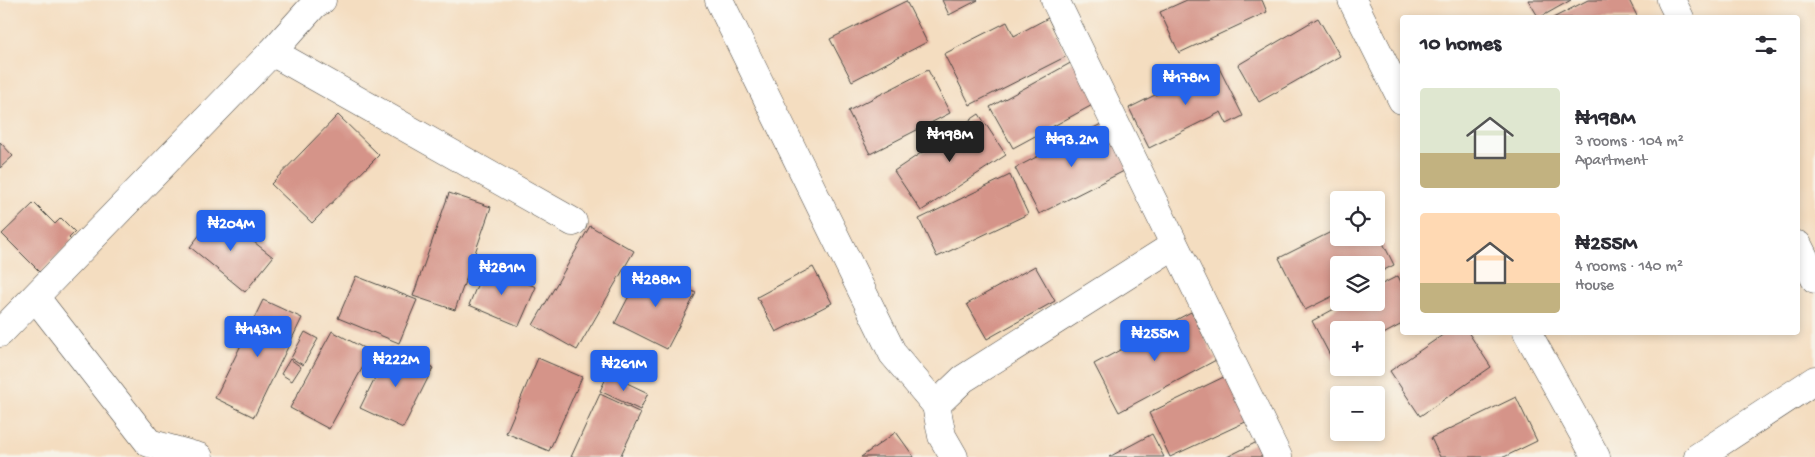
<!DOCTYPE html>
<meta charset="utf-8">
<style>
body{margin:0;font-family:"Gochi Hand",sans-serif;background:#f7f7f7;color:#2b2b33;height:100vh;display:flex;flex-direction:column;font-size:19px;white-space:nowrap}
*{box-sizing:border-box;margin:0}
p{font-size:16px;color:#7c7c81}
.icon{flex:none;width:28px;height:28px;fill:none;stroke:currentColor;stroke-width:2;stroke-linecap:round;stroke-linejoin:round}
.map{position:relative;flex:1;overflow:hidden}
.drawer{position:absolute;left:1400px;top:15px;width:400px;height:320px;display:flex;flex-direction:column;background:#fff;border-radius:5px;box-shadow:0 2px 8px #0003}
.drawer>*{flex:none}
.tools{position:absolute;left:1330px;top:191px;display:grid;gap:10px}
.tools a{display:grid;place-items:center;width:55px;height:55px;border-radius:5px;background:#fff;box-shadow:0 2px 8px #0003;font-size:25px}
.price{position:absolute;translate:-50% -42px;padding:0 11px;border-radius:5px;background:#2563eb;color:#fff;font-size:16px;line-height:32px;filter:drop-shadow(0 1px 2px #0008)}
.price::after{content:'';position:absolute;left:50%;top:30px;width:15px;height:11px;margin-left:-8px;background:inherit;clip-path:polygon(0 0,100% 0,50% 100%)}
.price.current{background:#222;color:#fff}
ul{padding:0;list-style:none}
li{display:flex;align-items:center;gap:15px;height:125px;padding:0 20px}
li span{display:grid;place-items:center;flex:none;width:140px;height:100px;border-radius:5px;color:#555}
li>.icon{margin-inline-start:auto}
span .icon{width:60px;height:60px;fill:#fffc;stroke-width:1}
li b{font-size:21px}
h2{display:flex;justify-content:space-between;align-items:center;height:60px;padding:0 20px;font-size:21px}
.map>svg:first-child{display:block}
.building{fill:#d59489}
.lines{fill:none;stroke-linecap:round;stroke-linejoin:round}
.minor-casing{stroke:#494641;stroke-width:29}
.minor{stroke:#fff;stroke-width:28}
</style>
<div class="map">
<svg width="1815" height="457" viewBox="0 0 1815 457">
<rect width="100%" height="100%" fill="#f7f3e8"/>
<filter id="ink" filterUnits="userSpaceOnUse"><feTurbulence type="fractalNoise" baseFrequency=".02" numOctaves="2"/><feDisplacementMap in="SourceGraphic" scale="10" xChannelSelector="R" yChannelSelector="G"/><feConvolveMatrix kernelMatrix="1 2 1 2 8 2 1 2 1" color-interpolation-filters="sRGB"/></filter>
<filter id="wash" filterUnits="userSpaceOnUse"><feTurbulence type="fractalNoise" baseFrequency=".0096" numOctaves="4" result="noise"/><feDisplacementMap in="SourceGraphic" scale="20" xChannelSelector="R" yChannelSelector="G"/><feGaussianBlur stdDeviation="1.12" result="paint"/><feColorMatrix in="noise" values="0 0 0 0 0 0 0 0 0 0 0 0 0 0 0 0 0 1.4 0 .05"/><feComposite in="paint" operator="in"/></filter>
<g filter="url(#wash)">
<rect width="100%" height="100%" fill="#f4ddc0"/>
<g id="blocks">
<g class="building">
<path d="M942,0H978L949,15Z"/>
<path d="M1187,0H1262L1267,12L1179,53L1160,12Z"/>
<path d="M1528,0H1571L1539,18Z"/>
<path d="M1588,0H1629L1638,18H1553Z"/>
<path d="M906,1L927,42L852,81L830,39Z"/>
<path d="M1048,18L1067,56L970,105L944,54L1007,22L1014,36Z"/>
<path d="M1318,18L1340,56L1259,102L1238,65Z"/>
<path d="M1076,60L1098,102L1013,148L990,107Z"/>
<path d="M1217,64L1243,116L1227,124L1221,112L1149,148L1129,108Z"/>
<path d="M928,70L950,113L870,154L848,111Z"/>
<path d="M979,114L1006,155L921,211L894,171Z"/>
<path d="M338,115L379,155L312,223L271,184Z"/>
<path d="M1105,122L1128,169L1039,214L1015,168Z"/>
<path d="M0,142L13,156L0,168Z"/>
<path d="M1010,175L1028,214L937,257L919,219Z"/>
<path d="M449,193L491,207L455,310L413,296Z"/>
<path d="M34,203L55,224L61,218L75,232L69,238L72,241L40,272L2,234Z"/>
<path d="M217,213L273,257L245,292L190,247Z"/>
<path d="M590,226L634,251L577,350L533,325Z"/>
<path d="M1339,228V238H1376V229L1394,265L1376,274V265H1339V293L1305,310L1279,258Z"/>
<path d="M485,266L536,287L519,326L469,305Z"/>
<path d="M1035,266L1055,301L987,339L967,304Z"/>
<path d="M644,267L696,293L667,349L615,323Z"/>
<path d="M813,267L832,303L776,332L757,297Z"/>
<path d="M356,276L417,300L399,343L338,318Z"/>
<path d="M1398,276L1402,284V324L1376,338V330H1339V358L1333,361L1312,321L1347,302H1376V287Z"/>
<path d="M263,300L302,318L254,417L215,398Z"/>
<path d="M1191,312L1216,360L1119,412L1094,364Z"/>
<path d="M332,331L371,352L329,429L290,408Z"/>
<path d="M305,332L318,339L303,365L291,358Z"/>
<path d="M1447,332H1468L1491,367L1420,416L1390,371Z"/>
<path d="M390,347L433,368L403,428L360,408Z"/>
<path d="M538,358L582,377L549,451L506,433Z"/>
<path d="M290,359L301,367L292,381L281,374Z"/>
<path d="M608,374L648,393L640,410L600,391Z"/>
<path d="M1230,374L1252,419L1170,457L1149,413Z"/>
<path d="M600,394L641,413L620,457H571Z"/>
<path d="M1516,397L1537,441L1504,457H1440L1431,438Z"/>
<path d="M896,432L914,457H861Z"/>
<path d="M1152,434L1164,457H1109Z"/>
<path d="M1261,440L1268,454L1262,457H1227Z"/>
</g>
</g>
</g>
<g filter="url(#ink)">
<use href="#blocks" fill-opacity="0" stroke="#494641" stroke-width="1"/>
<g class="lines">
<g class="minor-casing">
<g id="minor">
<path d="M719,0L893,354L936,405"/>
<path d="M1055,0L1278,457"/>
<path d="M1352,0L1402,100"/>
<path d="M1671,0L1680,18"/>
<path d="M272,52L573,222"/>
<path d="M1798,245L1815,279"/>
<path d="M36,298L149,443L199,457"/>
<path d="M1527,332L1596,457"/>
<path d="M0,333L272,52L314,5L322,0"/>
<path d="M954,457L942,436L936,405L963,379L1173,246"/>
<path d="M1698,457L1815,380"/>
</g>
</g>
<use href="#minor" class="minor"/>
</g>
</g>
</svg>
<div class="tools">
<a><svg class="icon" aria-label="locate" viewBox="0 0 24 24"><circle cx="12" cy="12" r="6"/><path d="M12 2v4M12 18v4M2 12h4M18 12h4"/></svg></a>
<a><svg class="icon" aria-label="layers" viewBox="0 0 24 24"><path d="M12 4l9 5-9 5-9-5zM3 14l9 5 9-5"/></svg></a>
<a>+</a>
<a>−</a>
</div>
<b class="price" style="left:1186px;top:106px">₦178M</b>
<b class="price current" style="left:950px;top:163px">₦198M</b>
<b class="price" style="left:1072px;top:168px">₦93.2M</b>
<b class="price" style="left:231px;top:252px">₦204M</b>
<b class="price" style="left:502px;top:296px">₦281M</b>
<b class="price" style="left:656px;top:308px">₦288M</b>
<b class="price" style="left:258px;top:358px">₦143M</b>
<b class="price" style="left:1155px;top:362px">₦255M</b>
<b class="price" style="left:396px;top:388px">₦222M</b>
<b class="price" style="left:624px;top:392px">₦261M</b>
<section class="drawer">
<h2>10 homes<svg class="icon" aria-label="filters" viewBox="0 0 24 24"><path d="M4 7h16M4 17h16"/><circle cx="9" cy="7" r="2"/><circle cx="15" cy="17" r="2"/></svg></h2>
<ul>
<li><span style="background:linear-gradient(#dfe7d0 65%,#c2b280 0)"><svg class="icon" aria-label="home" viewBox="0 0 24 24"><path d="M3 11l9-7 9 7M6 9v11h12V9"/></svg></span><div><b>₦198M</b><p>3 rooms · 104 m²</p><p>Apartment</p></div></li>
<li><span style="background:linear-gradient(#ffd9b3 70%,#c2b280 0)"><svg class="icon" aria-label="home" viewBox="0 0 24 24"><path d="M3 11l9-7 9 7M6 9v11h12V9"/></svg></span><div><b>₦255M</b><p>4 rooms · 140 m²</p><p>House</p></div></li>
</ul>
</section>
</div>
